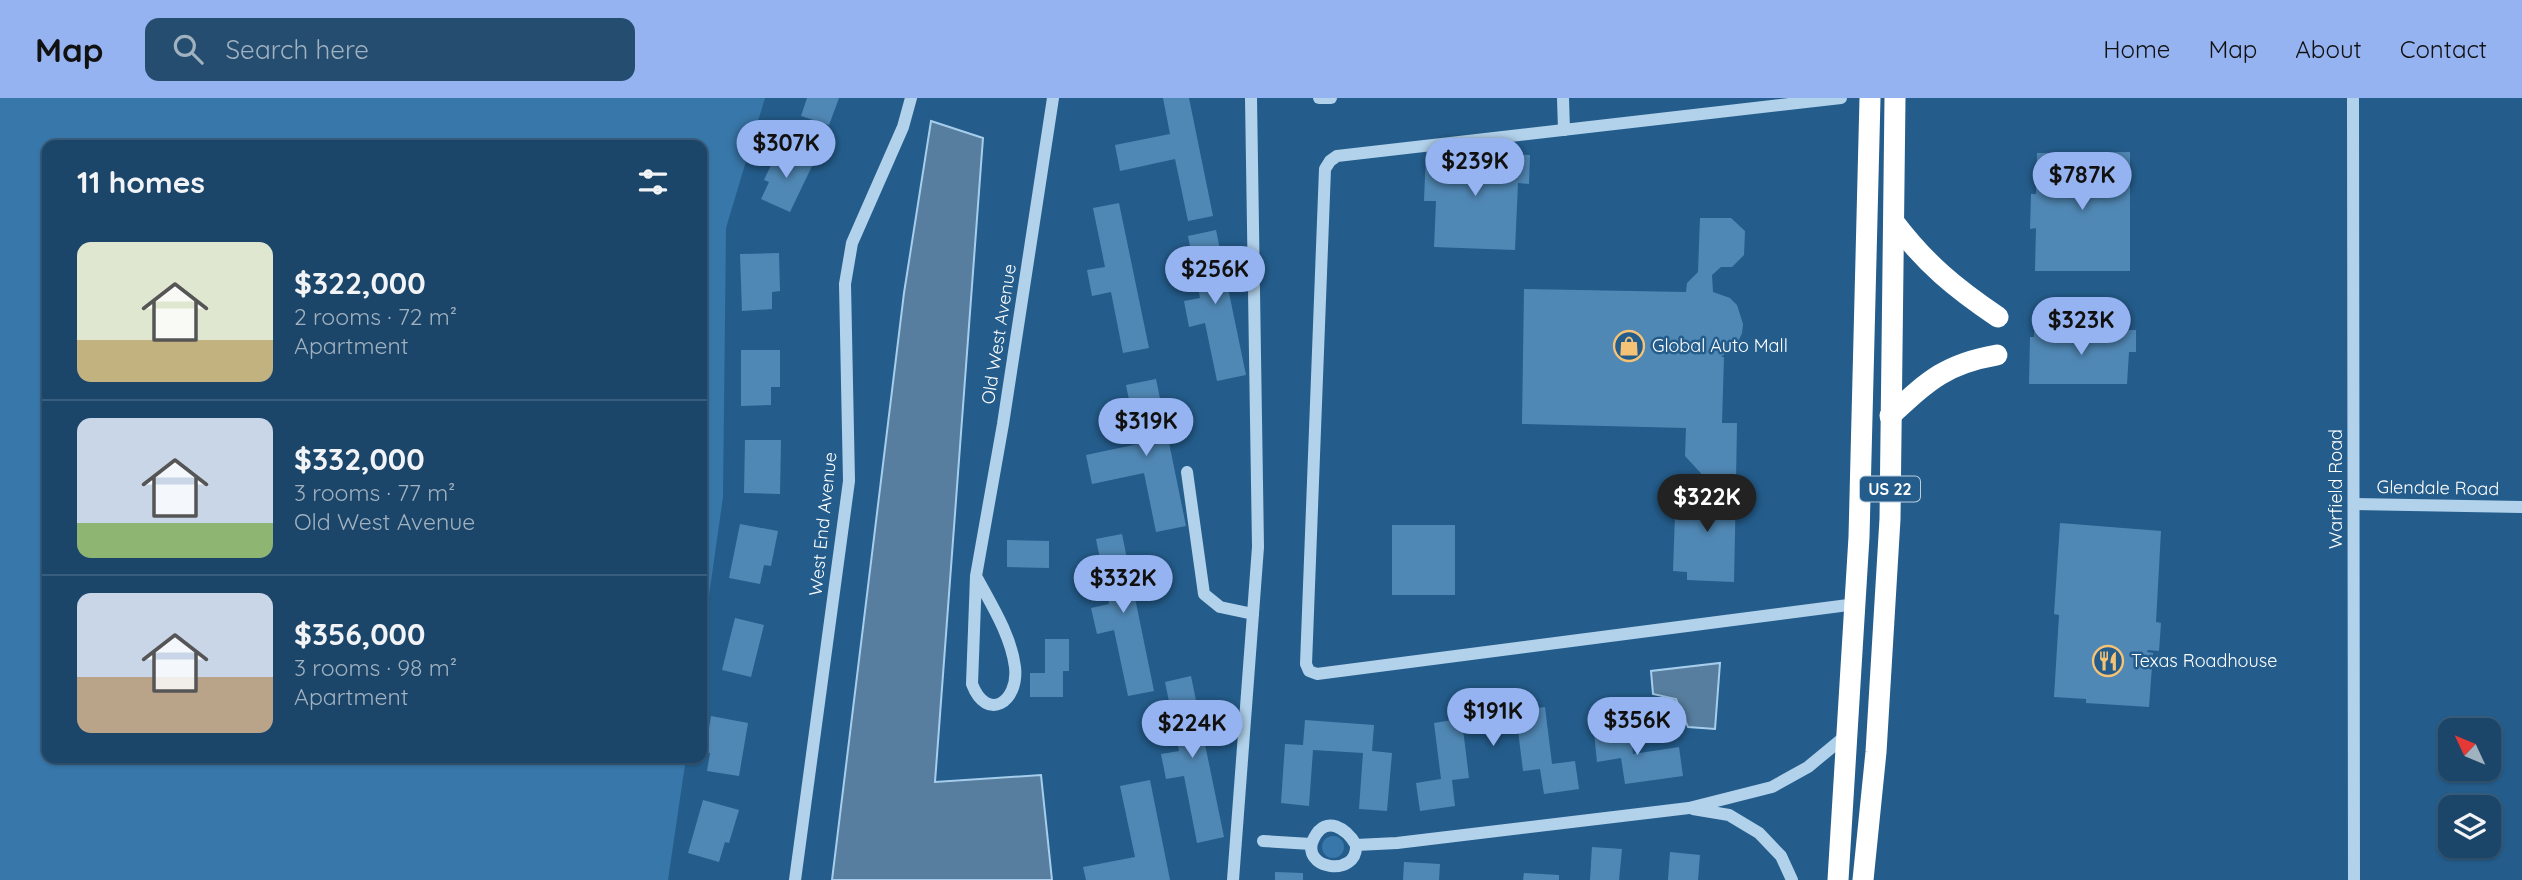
<!DOCTYPE html>
<meta charset="utf-8">
<style>
body{margin:0;font-family:Quicksand,sans-serif;background:#244d6f;color:#f1f3f6;height:100vh;display:flex;flex-direction:column;font-size:26px;white-space:nowrap}
*{box-sizing:border-box;margin:0}
p{font-size:23px;color:#a0b1c0}
.icon{flex:none;width:38px;height:38px;fill:none;stroke:currentColor;stroke-width:2;stroke-linecap:round;stroke-linejoin:round}
.map{position:relative;flex:1;overflow:hidden}
.panel{position:absolute;left:42px;top:42px;width:665px;height:623px;display:flex;flex-direction:column;background:#1b4669;border-radius:14px;box-shadow:0 2px 5px #0004,0 0 0 2px #395e7d}
.panel>*{flex:none}
.needle{width:46px;rotate:314deg}
.fabs{position:absolute;left:2438px;top:620px;display:grid;gap:14px}
.fabs a{display:grid;place-items:center;width:63px;height:63px;border-radius:14px;background:#1b4669;box-shadow:0 2px 5px #0004,0 0 0 2px #395e7d;font-size:35px}
.price{position:absolute;translate:-50% -60px;padding:0 16px;border-radius:24px;background:#95b2f1;color:#111;font-size:23px;line-height:46px;filter:drop-shadow(0 2px 4px #0008)}
.price::after{content:'';position:absolute;left:50%;top:42px;width:21px;height:16px;margin-left:-10px;background:inherit;clip-path:polygon(0 0,100% 0,50% 100%)}
.price.selected{background:#222;color:#fff}
ul{padding:0;list-style:none}
li{display:flex;align-items:center;gap:21px;height:175px;padding:0 35px}
li+li{border-top:2px solid #395e7d}
li span{display:grid;place-items:center;flex:none;width:196px;height:140px;border-radius:14px;color:#555}
li>.icon{margin-inline-start:auto}
span .icon{width:84px;height:84px;fill:#fffc;stroke-width:1}
li b{font-size:30px}
h2{display:flex;justify-content:space-between;align-items:center;height:84px;padding:0 35px;font-size:30px}
header{display:flex;align-items:center;gap:42px;box-sizing:border-box;height:98px;padding:0 35px;background:#95b2f1;color:#111}
header strong{font-size:33px}
nav{display:flex;gap:38px;margin-inline-start:auto;font-size:24px}
.search{width:490px;height:63px;background:#244d6f;display:flex;align-items:center;gap:18px;box-sizing:border-box;padding:0 24px;border-radius:14px;color:#a0b1c0;font-size:26px}
.map>svg:first-child{display:block}
.green{fill:#3877a9}
.water{fill:#587e9f;stroke:#a6ceec;stroke-width:2}
.building{fill:#5088b5}
.lines{fill:none;stroke-linecap:round;stroke-linejoin:round}
.minor{stroke:#b2d2eb;stroke-width:12}
.highway{stroke:#fff;stroke-width:21}
.labels{text-anchor:middle;stroke-width:5;stroke-linejoin:round;paint-order:stroke}
.shield{fill:#245d8c;stroke:#bdcedc;stroke-width:2}
.shield-label{font-size:16px;font-weight:bold;fill:#fff}
.street-label{font-size:18px;fill:#fff;stroke:#245d8c}
.poi-label{font-size:18px;fill:#fff;stroke:#245d8c;text-anchor:start}
</style>
<header>
<strong>Map</strong>
<div class="search"><svg class="icon" aria-label="search" viewBox="0 0 24 24"><circle cx="10" cy="10" r="6"/><path d="M15 15l6 6"/></svg>Search here</div>
<nav><a>Home</a><a>Map</a><a>About</a><a>Contact</a></nav>
</header>
<div class="map">
<svg width="2522" height="782" viewBox="0 0 2522 782">
<rect width="100%" height="100%" fill="#245d8c"/>
<g class="green">
<path d="M0,0H765L726,130L723,399L702,547V47H47V660H686L668,782H0Z"/>
<circle cx="1333" cy="749" r="11"/>
</g>
<g class="water">
<path d="M931,23L983,40L935,684L1041,677L1052,782H832L904,195Z"/>
<path d="M1720,565L1715,631L1688,629L1676,601L1653,596L1651,573Z"/>
</g>
<g class="building">
<path d="M807,0H839L829,27L801,18Z"/>
<path d="M1163,0H1189L1213,118L1188,123L1175,61L1120,73L1115,47L1170,36Z"/>
<path d="M779,50L813,66L790,114L761,101L769,84L764,82Z"/>
<path d="M1426,53L1530,57L1529,86L1518,85L1515,152L1434,149L1436,103H1424Z"/>
<path d="M2130,54V173H2035L2036,130L2030,131L2031,96H2036L2037,55Z"/>
<path d="M1119,105L1149,250L1123,255L1111,194L1092,198L1087,172L1105,169L1093,110Z"/>
<path d="M1700,120H1731L1745,133L1744,157L1732,169H1721L1712,177L1713,194L1730,200L1737,207L1743,226L1742,235L1738,244L1721,259H1724L1722,325H1737L1736,383H1708L1685,358L1686,330L1522,326L1524,191L1686,194L1687,185L1698,174Z"/>
<path d="M1216,132L1246,277L1217,283L1205,225L1189,229L1184,203L1200,200L1188,138Z"/>
<path d="M779,155L780,193L772,194V211L742,213L740,156Z"/>
<path d="M2136,232V254H2129L2127,286H2029L2030,239H2034V233Z"/>
<path d="M741,252H780V289H771V307L741,308Z"/>
<path d="M1156,281L1186,428L1156,434L1144,375L1092,386L1086,357L1138,346L1126,287Z"/>
<path d="M745,342H781L780,396L744,395Z"/>
<path d="M1689,386L1736,387L1734,484L1687,482V474L1673,473L1675,417H1689Z"/>
<path d="M2060,425L2161,433L2156,524L2161,525L2159,553L2148,552L2147,554L2153,555L2149,609L2086,605V601L2054,599L2059,517L2054,516Z"/>
<path d="M740,426L778,433L771,468L764,467L760,486L729,480Z"/>
<rect x="1392" y="427" width="63" height="70"/>
<path d="M1122,436L1154,593L1128,598L1114,532L1097,536L1091,510L1109,506L1096,441Z"/>
<path d="M1007,442L1049,443V470L1007,469Z"/>
<path d="M735,520L764,527L751,579L722,572Z"/>
<path d="M1045,541H1069V573H1063V599H1030V575H1045Z"/>
<path d="M1191,578L1224,739L1197,745L1184,678L1166,681L1161,656L1179,653L1165,584Z"/>
<path d="M1515,595L1517,613L1545,609L1552,666L1575,663L1579,691L1544,696L1540,671L1523,673L1517,624L1463,631L1469,680L1452,682L1455,708L1420,713L1416,685L1441,681L1434,625L1458,621L1456,602Z"/>
<path d="M711,618L748,625L739,678L707,673L710,655L705,654Z"/>
<path d="M1305,622L1374,627L1372,653L1392,655L1387,713L1359,711L1363,655L1313,652L1309,708L1281,705L1285,646L1303,647Z"/>
<path d="M1630,629L1633,656L1679,649L1683,678L1625,686L1621,660L1597,664L1594,634Z"/>
<path d="M1150,682L1170,782H1086L1083,769L1135,759L1120,688Z"/>
<path d="M703,702L739,712L729,745L725,744L719,764L688,755Z"/>
<path d="M1592,749L1622,751L1619,782H1590Z"/>
<path d="M1670,754L1700,757L1698,782H1668Z"/>
<path d="M1404,764L1440,766L1439,782H1403Z"/>
<path d="M1275,774L1303,775V782H1275Z"/>
<path d="M1524,775L1559,777V782H1523Z"/>
</g>
<g class="lines">
<g class="minor">
<path d="M1319,0H1331"/>
<path d="M1563,0L1564,32"/>
<path d="M1841,0L1337,58L1330,63L1325,71L1306,566L1309,573L1317,576L1856,506"/>
<path d="M2353,0L2354,782"/>
<path d="M1187,374L1204,496L1220,509L1253,516"/>
<path d="M2354,406L2522,409"/>
<path d="M976,478C991,506 1011,537 1015,569C1019,604 987,625 972,586L976,478L1003,326L1053,0"/>
<path d="M1693,711L1729,717L1759,735L1781,758L1792,782"/>
<path d="M1263,743L1311,746"/>
<path d="M1356,747C1358,781 1298,771 1314,740C1326,716 1347,731 1356,747L1397,745L1689,710L1772,689L1808,669L1848,636"/>
<path d="M795,782L849,383L845,186L852,145L903,29L911,0"/>
<path d="M1233,782L1258,449L1251,0"/>
</g>
<g class="highway">
<path d="M1894,124C1926,166 1955,190 1998,219"/>
<path d="M1890,318C1928,283 1945,266 1997,257"/>
<path d="M1838,782L1859,439L1870,0"/>
<path d="M1863,782L1876,654L1890,421L1895,0"/>
</g>
</g>
<defs>
<g id="shop-ring" transform="scale(1.575)"><circle r="9.5" fill="#245d8c" stroke="#f6c376" stroke-width="1.5"/><path d="M-5-2.5h2.3a2.7 3.5 0 0 1 5.4 0H5L5.5 6h-11ZM-1.5-2.5h3a1.5 2.3 0 0 0-3 0Z" fill="#f6c376"/></g>
<g id="restaurant-ring" transform="scale(1.575)"><circle r="9.5" fill="#245d8c" stroke="#f6c376" stroke-width="1.5"/><path d="M-5-6h1v4h1v-4h1v4h1v-4h1v5L-1.5 .5V6h-2V.5L-5-1ZM5-6V6H3V1.5H1.5Q1.5-4 5-6Z" fill="#f6c376"/></g>
</defs>
<g fill-rule="evenodd">
<use href="#shop-ring" x="1629" y="248"/>
<use href="#restaurant-ring" x="2108" y="563"/>
</g>
<g class="labels">
<rect class="shield" x="1860" y="378.5" width="60" height="25" rx="5"/>
<g class="shield-label">
<text x="1890" y="397">US 22</text>
</g>
<g class="street-label">
<text transform="translate(999 236) rotate(-81)" y="6">Old West Avenue</text>
<text transform="translate(2438 390) rotate(1)" y="6">Glendale Road</text>
<text transform="translate(2336 391) rotate(-90)" y="6">Warfield Road</text>
<text transform="translate(823 426) rotate(-84)" y="6">West End Avenue</text>
</g>
<g class="poi-label">
<text x="1652" y="254">Global Auto Mall</text>
<text x="2131" y="569">Texas Roadhouse</text>
</g>
</g>
</svg>
<div class="fabs">
<a><svg class="needle" viewBox="-14 -14 28 28"><path d="M0-13l5 13h-10z" fill="#e53935"/><path d="M0 13l5-13h-10z" fill="#a0b1c0"/></svg></a>
<a><svg class="icon" aria-label="layers" viewBox="0 0 24 24"><path d="M12 4l9 5-9 5-9-5zM3 14l9 5 9-5"/></svg></a>
</div>
<b class="price" style="left:786px;top:82px">$307K</b>
<b class="price" style="left:1475px;top:100px">$239K</b>
<b class="price" style="left:2082px;top:114px">$787K</b>
<b class="price" style="left:1215px;top:208px">$256K</b>
<b class="price" style="left:2081px;top:259px">$323K</b>
<b class="price" style="left:1146px;top:360px">$319K</b>
<b class="price selected" style="left:1707px;top:436px">$322K</b>
<b class="price" style="left:1123px;top:517px">$332K</b>
<b class="price" style="left:1493px;top:650px">$191K</b>
<b class="price" style="left:1637px;top:659px">$356K</b>
<b class="price" style="left:1192px;top:662px">$224K</b>
<section class="panel">
<h2>11 homes<svg class="icon" aria-label="filters" viewBox="0 0 24 24"><path d="M4 7h16M4 17h16"/><circle cx="9" cy="7" r="2"/><circle cx="15" cy="17" r="2"/></svg></h2>
<ul>
<li><span style="background:linear-gradient(#dfe7d0 70%,#c2b280 0)"><svg class="icon" aria-label="home" viewBox="0 0 24 24"><path d="M3 11l9-7 9 7M6 9v11h12V9"/></svg></span><div><b>$322,000</b><p>2 rooms · 72 m²</p><p>Apartment</p></div></li>
<li><span style="background:linear-gradient(#c9d6e8 75%,#8fb573 0)"><svg class="icon" aria-label="home" viewBox="0 0 24 24"><path d="M3 11l9-7 9 7M6 9v11h12V9"/></svg></span><div><b>$332,000</b><p>3 rooms · 77 m²</p><p>Old West Avenue</p></div></li>
<li><span style="background:linear-gradient(#c9d6e8 60%,#b9a48a 0)"><svg class="icon" aria-label="home" viewBox="0 0 24 24"><path d="M3 11l9-7 9 7M6 9v11h12V9"/></svg></span><div><b>$356,000</b><p>3 rooms · 98 m²</p><p>Apartment</p></div></li>
</ul>
</section>
</div>
